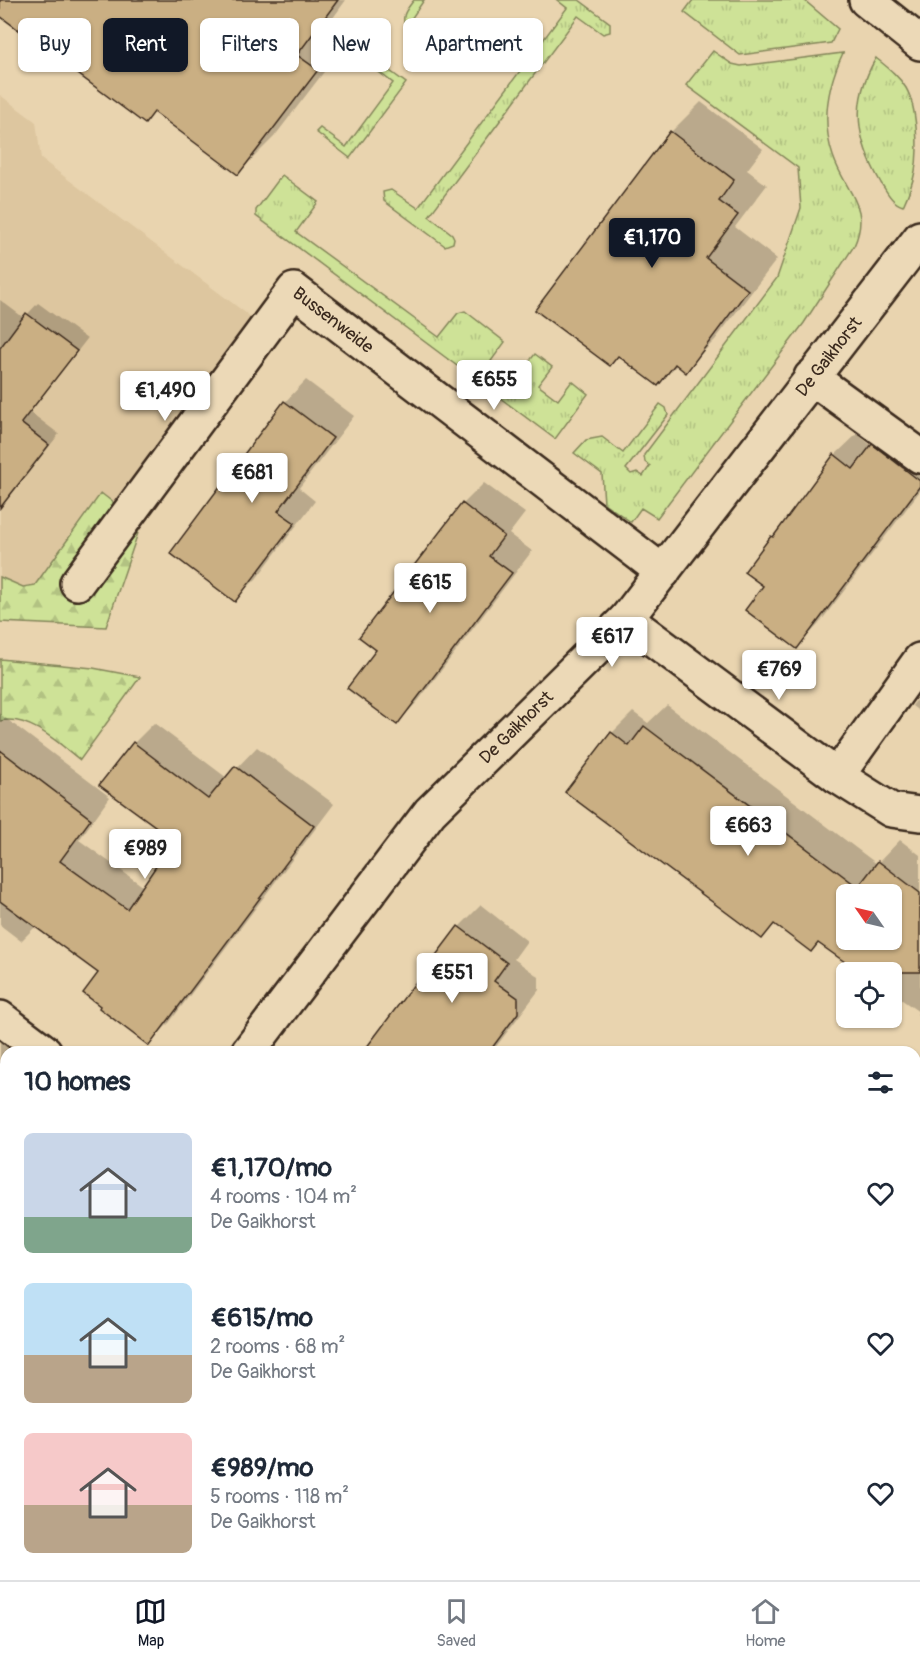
<!DOCTYPE html>
<meta charset="utf-8">
<style>
body{margin:0;font-family:Pangolin,sans-serif;background:#f2f2f3;color:#1f2937;height:100vh;display:flex;flex-direction:column;font-size:22px;white-space:nowrap}
*{box-sizing:border-box;margin:0}
p{font-size:20px;color:#747a83}
.icon{flex:none;width:33px;height:33px;fill:none;stroke:currentColor;stroke-width:2;stroke-linecap:round;stroke-linejoin:round}
.map{position:relative;flex:1;overflow:hidden}
.side{position:absolute;left:0px;top:1046px;width:921px;height:536px;display:flex;flex-direction:column;background:#fff;border-radius:18px 18px 0 0;box-shadow:0 2px 4px #0004}
.side>*{flex:none}
.hud{position:absolute;left:18px;top:18px;width:600px;height:54px;display:flex;gap:12px}
.needle{width:39px;rotate:304deg}
.controls{position:absolute;left:836px;top:884px;display:grid;gap:12px}
.controls a{display:grid;place-items:center;width:66px;height:66px;border-radius:9px;background:#fff;box-shadow:0 2px 4px #0004;font-size:30px}
.price{position:absolute;translate:-50% -51px;padding:0 14px;border-radius:6px;background:#fff;color:#222;font-size:20px;line-height:39px;filter:drop-shadow(0 2px 3px #0008)}
.price::after{content:'';position:absolute;left:50%;top:36px;width:18px;height:14px;margin-left:-9px;background:inherit;clip-path:polygon(0 0,100% 0,50% 100%)}
.price.current{background:#111827;color:#fff}
ul{padding:0;list-style:none}
li{display:flex;align-items:center;gap:18px;height:150px;padding:0 24px}
li span{display:grid;place-items:center;flex:none;width:168px;height:120px;border-radius:9px;color:#555}
li>.icon{margin-inline-start:auto}
span .icon{width:72px;height:72px;fill:#fffc;stroke-width:1}
li b{font-size:26px}
h2{display:flex;justify-content:space-between;align-items:center;height:72px;padding:0 24px;font-size:26px}
.pill{padding:0 21px;border-radius:9px;background:#fff;box-shadow:0 2px 4px #0004;font-size:21px;line-height:54px}
.pill.current{background:#111827;color:#fff}
.tab-bar{display:flex;justify-content:space-around;align-items:center;height:84px;border-top:2px solid #e0e1e3;background:#fff;font-size:16px;color:#747a83}
.tab-bar a{display:grid;justify-items:center;gap:3px}
.tab-bar .current{color:#111827}
.map>svg:first-child{display:block}
.built{fill:#ddc69f}
.grass{fill:url(#grass-tufts);stroke:#84865a;stroke-width:1.5}
.forest{fill:url(#forest-firs);stroke:#84865a;stroke-width:1.5}
.shadow{fill:#0003;fill-rule:evenodd}
.building{fill:#caaf83;stroke:#3b2a1e;stroke-width:1.5;fill-rule:evenodd}
.lines{fill:none;stroke-linecap:round;stroke-linejoin:round}
.minor-casing{stroke:#3b2a1e;stroke-width:38}
.minor{stroke:#ecd9b7;stroke-width:33}
.labels{text-anchor:middle;stroke-width:6;stroke-linejoin:round;paint-order:stroke}
.street-label{font-size:18px;fill:#3b2a1e;stroke:#ecd9b7}
</style>
<div class="map">
<svg width="920" height="1580" viewBox="0 0 920 1580">
<defs>
<pattern id="grass-tufts" width="24" height="20" patternUnits="userSpaceOnUse" patternTransform="scale(1.5)"><rect width="24" height="20" fill="#cee297"/><path d="M3 7l-1-3M5 7V3M7 7l1-3M15 17l-1-3M17 17v-4M19 17l1-3" fill="none" stroke="#b2c282"/></pattern>
<pattern id="forest-firs" width="22" height="20" patternUnits="userSpaceOnUse" patternTransform="scale(1.5)"><rect width="22" height="20" fill="#cee297"/><path d="M5 1l3.5 6h-7zM16 11l3.5 6h-7z" fill="#b2c282"/></pattern>
</defs>
<rect width="100%" height="100%" fill="#e9d4af"/>
<filter id="ink" filterUnits="userSpaceOnUse"><feTurbulence type="fractalNoise" baseFrequency=".0167" numOctaves="2"/><feDisplacementMap in="SourceGraphic" scale="12" xChannelSelector="R" yChannelSelector="G"/><feConvolveMatrix kernelMatrix="1 2 1 2 8 2 1 2 1" color-interpolation-filters="sRGB"/></filter>
<g filter="url(#ink)">
<path class="built" d="M0,95L36,122L41,159L251,317L114,502L101,493L35,585L23,587L0,577Z"/>
<g class="grass">
<path d="M414,0H424L409,22L435,42L432,47L407,29C399,17 407,9 414,0Z"/>
<path d="M557,0H579L610,23V32L603,34L578,16L429,216L452,234L454,238L453,243L445,246L384,201L383,192L391,190L418,208L567,8Z"/>
<path d="M693,0H804L838,29L831,43L740,55L684,12Z"/>
<path d="M713,51L732,64L741,66L843,53C827,87 821,121 833,156C845,192 872,206 854,246L804,323L657,518L641,508L631,522L604,503L602,474L574,453L586,440L602,437L623,453L660,404L666,408L668,415L626,469L631,474L637,472L643,476L650,466L645,462L644,455L777,278L801,208L798,168L686,85Z"/>
<path d="M371,57L406,83L350,158L316,132L320,128L346,147L393,83L367,63Z"/>
<path d="M876,58C887,67 899,76 906,88C917,107 919,149 915,171C913,183 908,195 903,206C892,203 887,192 881,183C856,139 850,103 876,58Z"/>
<path d="M282,175L318,202L296,232L439,337L458,313L465,311L505,342L491,361L504,371L521,372L535,354L552,367L538,385L558,400L572,381L588,394L555,439L256,216V210Z"/>
<path d="M915,1226L920,1228V1387L915,1394Z"/>
</g>
<g class="forest">
<path d="M101,493L141,524L106,627L0,622V577L23,587L35,585Z"/>
<path d="M0,659L93,668L140,677L80,760C60,744 28,714 0,721Z"/>
</g>
<g class="shadow">
<path d="M0,0H346L333,18L353,34L274,137L238,173L155,112L144,122L0,14Z"/>
<path d="M701,102L763,149L747,170L767,185L735,227L777,259L715,340L685,370L678,364L658,384L619,355L610,364L671,132Z"/>
<path d="M0,300L24,318L38,303L87,339L30,412L59,434L15,490L4,501L0,498Z"/>
<path d="M306,380L354,416L299,488L315,501L256,579L234,600L285,402Z"/>
<path d="M894,423L920,443V491L818,625L797,647L766,585L772,537L781,528L835,455L857,434L872,446Z"/>
<path d="M484,483L525,513L509,534L532,551L418,701L397,723L378,650L463,504Z"/>
<path d="M920,695V712L912,706Z"/>
<path d="M667,705L877,864L900,840L920,855V1017L917,1014L919,1012L891,992V972H862L819,942L811,950L776,923L762,937L612,733L633,712L648,723ZM846,894H891V939H846Z"/>
<path d="M0,714L110,797L79,840L144,887L176,840L134,743L154,723L227,778L257,747L334,804L169,1023L148,1044L100,972L36,926L21,941L0,925Z"/>
<path d="M481,905L527,941L514,959L539,977V990L492,1052H364L459,927Z"/>
<path d="M0,1008L58,1052H6V1199L0,1194Z"/>
<path d="M920,1429V1519L915,1515V1435Z"/>
<path d="M6,1513V1575H159L165,1580H0V1521Z"/>
<path d="M519,1575H686L682,1580H515Z"/>
<path d="M784,1575H803L810,1580H779Z"/>
</g>
<g class="building">
<path d="M0,0H338L297,55L318,70L238,175L154,112L145,124L0,16Z"/>
<path d="M670,131L734,180L719,201L738,215L706,258L748,290L686,373L675,364L658,386L618,356L610,366L535,310Z"/>
<path d="M26,313L77,351L21,423L49,445L0,508V348Z"/>
<path d="M284,401L333,438L278,511L295,523L235,602L170,553Z"/>
<path d="M872,444L920,481V486L797,649L745,610L763,586L744,572L771,536L773,537L834,454L853,469Z"/>
<path d="M462,503L504,536L489,556L512,573L397,725L347,688L376,650L359,637Z"/>
<path d="M644,726L858,887L878,861L920,893V972H859L818,943L811,952L774,924L762,939L565,792L611,732L629,746ZM846,894H891V939H846Z"/>
<path d="M133,742L208,799L235,766L314,826L149,1046L99,1008L100,1006L83,993L98,973L0,901V750L91,819L60,861L127,909L174,840L99,785Z"/>
<path d="M458,926L507,963L494,981L518,998V1013L489,1052H363Z"/>
</g>
<g class="lines">
<g class="minor-casing">
<g id="minor">
<path d="M866,0L920,43"/>
<path d="M811,377L920,456"/>
<path id="s1" d="M77,583L294,290L663,572"/>
<path d="M626,619L837,776L891,810L920,814"/>
<path d="M837,776L920,660"/>
<path d="M0,1018L45,1052"/>
<path id="s2" d="M248,1052L430,812L626,619L920,238"/>
<path d="M0,1332L6,1333"/>
<path d="M293,1575L298,1580"/>
<path d="M427,1580L431,1575"/>
</g>
</g>
<use href="#minor" class="minor"/>
</g>
</g>
<g class="labels">
<g class="street-label">
<text dy="6" stroke="none"><textPath href="#s1" startOffset="414">Bussenweide</textPath></text>
<text dy="6" stroke="none"><textPath href="#s2" startOffset="908">De Gaikhorst</textPath></text>
<text dy="6" stroke="none"><textPath href="#s2" startOffset="422">De Gaikhorst</textPath></text>
</g>
</g>
</svg>
<div class="controls">
<a><svg class="needle" viewBox="-14 -14 28 28"><path d="M0-13l5 13h-10z" fill="#e53935"/><path d="M0 13l5-13h-10z" fill="#747a83"/></svg></a>
<a><svg class="icon" aria-label="locate" viewBox="0 0 24 24"><circle cx="12" cy="12" r="6"/><path d="M12 2v4M12 18v4M2 12h4M18 12h4"/></svg></a>
</div>
<b class="price current" style="left:652px;top:269px">€1,170</b>
<b class="price" style="left:494px;top:411px">€655</b>
<b class="price" style="left:165px;top:422px">€1,490</b>
<b class="price" style="left:252px;top:504px">€681</b>
<b class="price" style="left:430px;top:614px">€615</b>
<b class="price" style="left:612px;top:668px">€617</b>
<b class="price" style="left:779px;top:701px">€769</b>
<b class="price" style="left:748px;top:857px">€663</b>
<b class="price" style="left:145px;top:880px">€989</b>
<b class="price" style="left:452px;top:1004px">€551</b>
<div class="hud">
<a class="pill">Buy</a>
<a class="pill current">Rent</a>
<a class="pill">Filters</a>
<a class="pill">New</a>
<a class="pill">Apartment</a>
</div>
<section class="side">
<h2>10 homes<svg class="icon" aria-label="filters" viewBox="0 0 24 24"><path d="M4 7h16M4 17h16"/><circle cx="9" cy="7" r="2"/><circle cx="15" cy="17" r="2"/></svg></h2>
<ul>
<li><span style="background:linear-gradient(#c9d6e8 70%,#7fa58c 0)"><svg class="icon" aria-label="home" viewBox="0 0 24 24"><path d="M3 11l9-7 9 7M6 9v11h12V9"/></svg></span><div><b>€1,170/mo</b><p>4 rooms · 104 m²</p><p>De Gaikhorst</p></div><svg class="icon" aria-label="heart" viewBox="0 0 24 24"><path d="M12 20l-8-8c-3-5 5-10 8-4 3-6 11-1 8 4z"/></svg></li>
<li><span style="background:linear-gradient(#bfe0f5 60%,#b9a48a 0)"><svg class="icon" aria-label="home" viewBox="0 0 24 24"><path d="M3 11l9-7 9 7M6 9v11h12V9"/></svg></span><div><b>€615/mo</b><p>2 rooms · 68 m²</p><p>De Gaikhorst</p></div><svg class="icon" aria-label="heart" viewBox="0 0 24 24"><path d="M12 20l-8-8c-3-5 5-10 8-4 3-6 11-1 8 4z"/></svg></li>
<li><span style="background:linear-gradient(#f6c9c9 60%,#b9a48a 0)"><svg class="icon" aria-label="home" viewBox="0 0 24 24"><path d="M3 11l9-7 9 7M6 9v11h12V9"/></svg></span><div><b>€989/mo</b><p>5 rooms · 118 m²</p><p>De Gaikhorst</p></div><svg class="icon" aria-label="heart" viewBox="0 0 24 24"><path d="M12 20l-8-8c-3-5 5-10 8-4 3-6 11-1 8 4z"/></svg></li>
</ul>
</section>
</div>
<nav class="tab-bar">
<a class="current"><svg class="icon" aria-label="map" viewBox="0 0 24 24"><path d="M3 6l6-2 6 2 6-2v14l-6 2-6-2-6 2zM9 4v14M15 6v14"/></svg>Map</a>
<a><svg class="icon" aria-label="saved" viewBox="0 0 24 24"><path d="M7 4h10v16l-5-4-5 4z"/></svg>Saved</a>
<a><svg class="icon" aria-label="home" viewBox="0 0 24 24"><path d="M3 11l9-7 9 7M6 9v11h12V9"/></svg>Home</a>
</nav>
